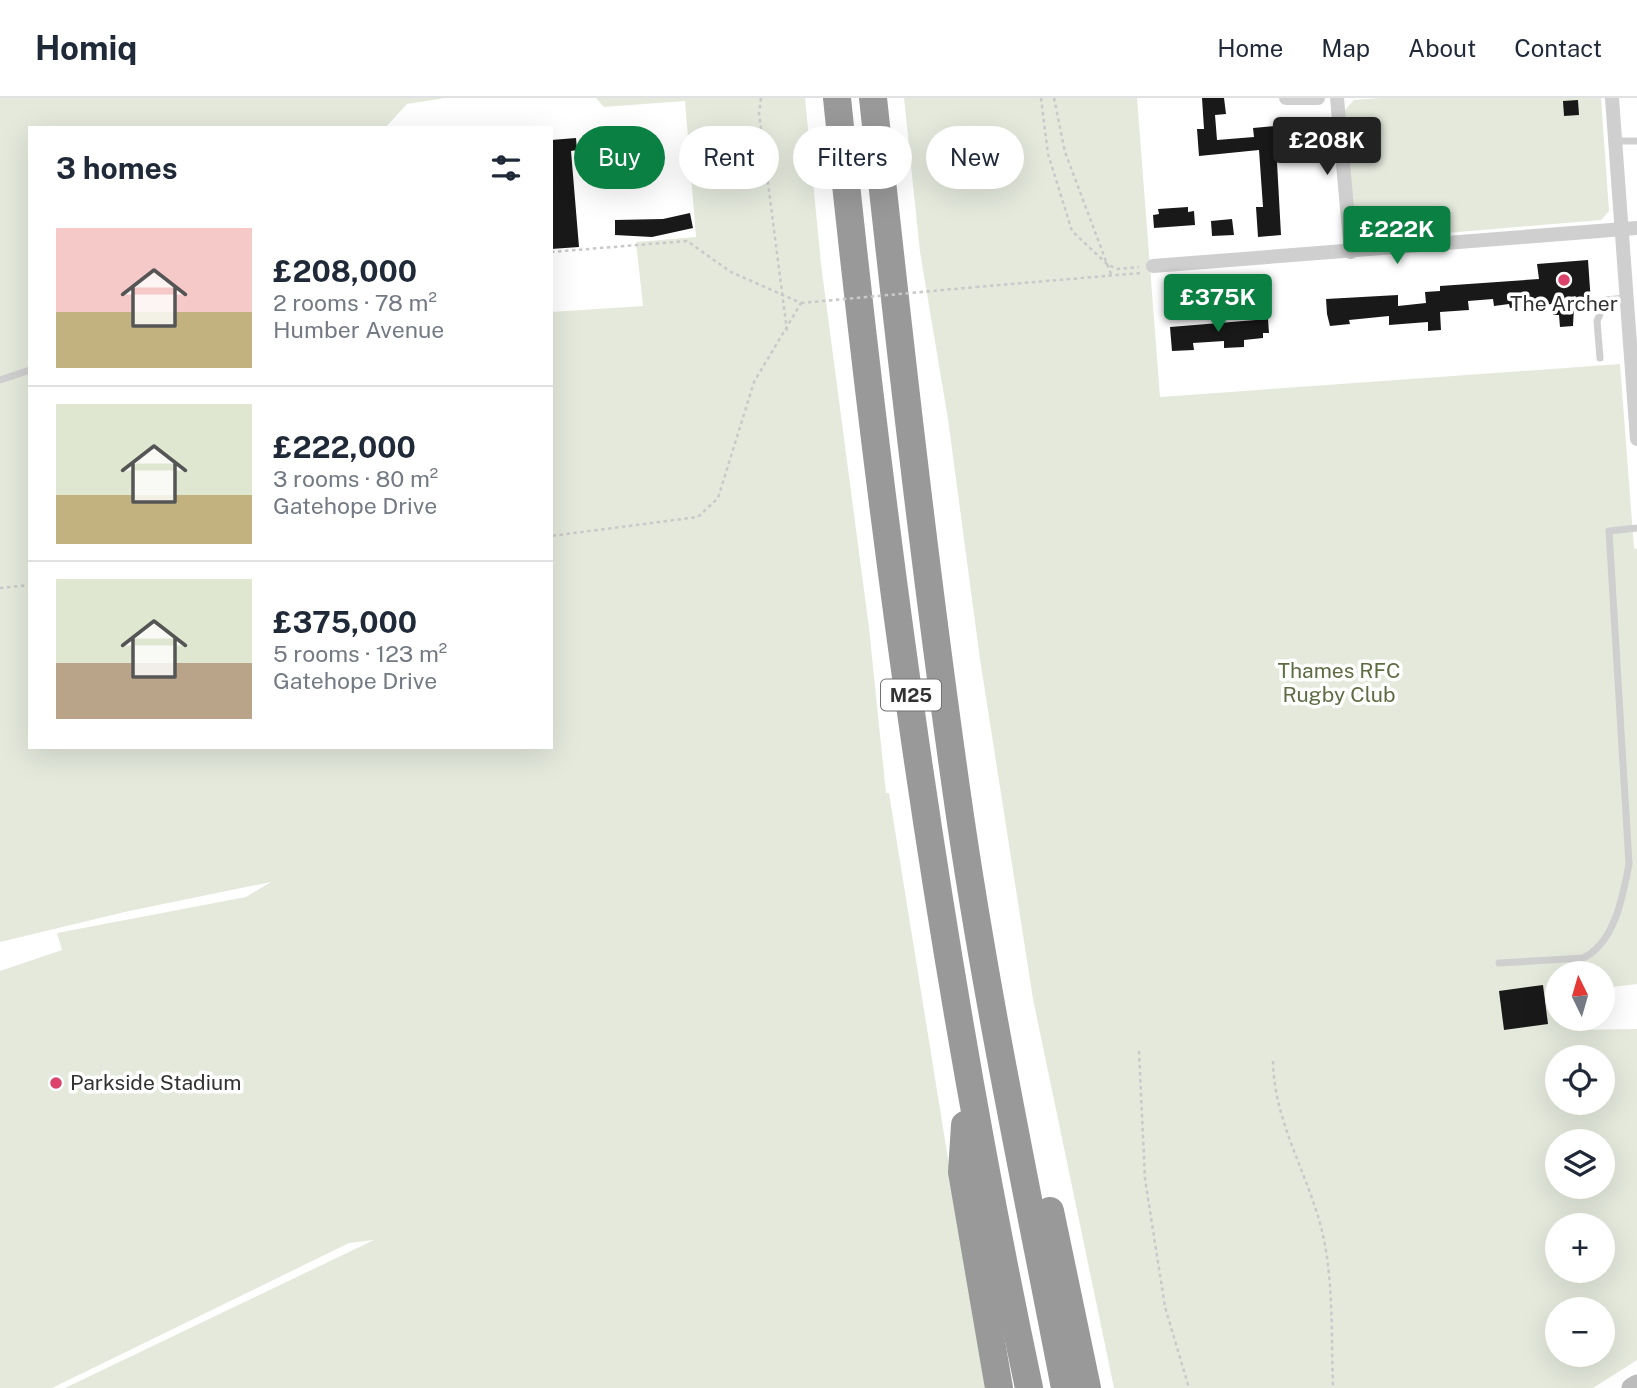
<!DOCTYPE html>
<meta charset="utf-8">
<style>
body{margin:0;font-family:"Public Sans",sans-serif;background:#f2f2f3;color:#1f2937;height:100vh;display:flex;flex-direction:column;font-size:26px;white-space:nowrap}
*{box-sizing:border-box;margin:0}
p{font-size:23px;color:#747a83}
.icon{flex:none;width:38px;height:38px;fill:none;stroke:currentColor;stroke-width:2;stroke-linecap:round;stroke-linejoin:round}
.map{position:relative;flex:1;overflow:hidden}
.sheet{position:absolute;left:28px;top:28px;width:525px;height:623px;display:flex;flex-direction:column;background:#fff;border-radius:0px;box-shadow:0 7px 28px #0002}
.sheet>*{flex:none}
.hud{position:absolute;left:574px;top:28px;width:665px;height:63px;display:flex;gap:14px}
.needle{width:46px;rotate:355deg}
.buttons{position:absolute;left:1545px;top:863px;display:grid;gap:14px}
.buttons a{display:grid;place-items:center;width:70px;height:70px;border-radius:50%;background:#fff;box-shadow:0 7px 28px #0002;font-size:35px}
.price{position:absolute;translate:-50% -60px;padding:0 16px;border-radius:7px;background:#0b8043;color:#fff;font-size:23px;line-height:46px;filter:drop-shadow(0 2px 4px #0008)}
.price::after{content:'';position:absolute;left:50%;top:42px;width:21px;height:16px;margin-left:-10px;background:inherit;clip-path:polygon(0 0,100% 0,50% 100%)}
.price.current{background:#222;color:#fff}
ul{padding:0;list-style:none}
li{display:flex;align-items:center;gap:21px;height:175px;padding:0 28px}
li+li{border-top:2px solid #e0e1e3}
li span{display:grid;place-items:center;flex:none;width:196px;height:140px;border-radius:0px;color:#555}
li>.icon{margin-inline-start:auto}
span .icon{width:84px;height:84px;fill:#fffc;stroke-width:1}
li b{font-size:30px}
h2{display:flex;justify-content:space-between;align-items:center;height:84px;padding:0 28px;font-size:30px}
.tag{padding:0 24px;border-radius:32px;background:#fff;box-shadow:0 7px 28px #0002;font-size:24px;line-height:63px}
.tag.current{background:#0b8043;color:#fff}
header{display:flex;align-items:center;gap:42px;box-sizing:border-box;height:98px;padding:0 35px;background:#fff;border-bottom:2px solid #e0e1e3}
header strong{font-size:33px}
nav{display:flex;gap:38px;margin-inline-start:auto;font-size:24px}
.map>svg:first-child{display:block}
.green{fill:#e4e9dc;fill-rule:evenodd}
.building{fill:#191919}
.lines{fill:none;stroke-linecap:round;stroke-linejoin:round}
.path{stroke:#c9c9c9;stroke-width:2.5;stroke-dasharray:3.5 3.5;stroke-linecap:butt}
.service{stroke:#cfcfcf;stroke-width:7}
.minor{stroke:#cfcfcf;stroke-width:14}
.secondary{stroke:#bcbcbc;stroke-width:21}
.motorway{stroke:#999;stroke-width:28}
.path-bridge{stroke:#c9c9c9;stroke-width:2.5;stroke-dasharray:3.5 3.5;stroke-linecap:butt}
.poi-dot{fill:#db436a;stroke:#fff;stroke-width:2.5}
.labels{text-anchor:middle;stroke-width:7;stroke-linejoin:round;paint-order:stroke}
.shield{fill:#fff;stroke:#707070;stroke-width:2}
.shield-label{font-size:19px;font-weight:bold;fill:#323232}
.poi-label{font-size:21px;fill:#323232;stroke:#fff}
.park-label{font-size:21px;fill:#5d6c42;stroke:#fff}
</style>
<header>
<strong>Homiq</strong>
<nav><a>Home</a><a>Map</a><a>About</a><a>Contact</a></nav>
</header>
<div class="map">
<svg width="1637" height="1290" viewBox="0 0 1637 1290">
<rect width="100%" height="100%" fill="#fff"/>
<g class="green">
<path d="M0,0H445L407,6L385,30H30V649H551V214L643,208L636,144L696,139L685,3L604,9L596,0H805L821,166L869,530L886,695H889L985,1290H65L374,1142L349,1145L52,1290H0V873L62,852L57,835L246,799L271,784L129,813L0,844Z"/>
<path d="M904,0H1137L1160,299L1620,266L1634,450L1637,451V886L1603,890V875H1558V920L1577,921L1579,932L1637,931V1262L1593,1290H1114L1033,901L980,561L948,321L920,154ZM1558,959H1603V1004H1558ZM1558,1043H1603V1088H1558ZM1558,1127H1603V1172H1558ZM1558,1211H1603V1256H1558Z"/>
<path d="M1381,0H1601L1609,113L1601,122L1364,142L1354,134L1344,13L1354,2Z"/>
</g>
<g class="building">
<path d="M1202,0H1224L1226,16L1215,17L1217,42L1254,39L1253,30L1275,28L1281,137L1258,139L1256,109H1263L1259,52L1199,58L1197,31H1204Z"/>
<path d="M1578,2L1579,17L1564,18L1563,3Z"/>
<path d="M576,40L577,52L571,53L579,149L551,151V42Z"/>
<path d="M1188,109V114L1194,113L1195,127L1154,130L1153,117L1159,116L1158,111Z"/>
<path d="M690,115L693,130L652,139L615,137V122L663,121Z"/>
<path d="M1232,121L1234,137L1212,138L1211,123Z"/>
<path d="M1588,162L1591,205L1574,209L1573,228L1560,229L1559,217H1553L1552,206L1510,210L1509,206L1494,208L1493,201L1468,203L1469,212L1440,214L1441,232L1428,233V224L1389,227V218L1349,222L1350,226L1330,228L1327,216L1326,201L1398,197V208L1426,205L1425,194L1440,193V188L1539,181L1537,166Z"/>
<path d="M1268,221L1269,235H1263V240L1244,242V249L1224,250V243L1193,245L1194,252L1172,253L1170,229Z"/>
<path d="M1543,887L1548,926L1504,932L1499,893Z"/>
</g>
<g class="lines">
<g class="path">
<path d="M761,0L759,15L787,233"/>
<path d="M1041,0L1048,56L1072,133L1108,167L1118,171L1139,169"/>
<path d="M1054,0L1065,54L1112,179"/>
<path d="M551,154L687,143L731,174L801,205L754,284L718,400L698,419L551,438"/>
<path d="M976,189L1141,175"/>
<path d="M0,490L30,487"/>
<path d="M1139,953L1145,1081L1165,1209L1189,1290"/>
<path d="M1273,963C1274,1023 1306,1072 1321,1129C1334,1179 1331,1238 1333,1290"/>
</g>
<g class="service">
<path d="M1615,43H1637"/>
<path d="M1600,260L1597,223L1606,202L1625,200"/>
<path d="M0,282L30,272"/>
<path d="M1499,865L1583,860C1615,845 1623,797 1629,766L1609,433L1637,430"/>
</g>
<g class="minor">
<path d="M1286,0H1318"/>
<path d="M1337,0L1351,154"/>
<path d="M1612,0L1637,341"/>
<path d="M1153,168L1637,130"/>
</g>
<path class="secondary" d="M1632,1290L1637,1287"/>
<g class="motorway">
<path d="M837,0C881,432 939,865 1029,1290"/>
<path d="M873,0C898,232 924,465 957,697C985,895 1027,1093 1065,1290"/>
<path d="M965,1027L962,1074L999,1290"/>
<path d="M1050,1113L1087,1290"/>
</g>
<path class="path-bridge" d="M801,205L976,189"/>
</g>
<g class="poi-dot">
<circle cx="1564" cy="182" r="7"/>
<circle cx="56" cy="985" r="7"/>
</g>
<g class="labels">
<rect class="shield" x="881" y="581.5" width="60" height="31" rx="5"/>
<g class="shield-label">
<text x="911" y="604">M25</text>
</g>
<g class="poi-label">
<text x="1564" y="213">The Archer</text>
<text x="70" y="992" text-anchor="start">Parkside Stadium</text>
</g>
<g class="park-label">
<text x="1339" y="580">Thames RFC<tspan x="1339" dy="24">Rugby Club</tspan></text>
</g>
</g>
</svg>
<div class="buttons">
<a><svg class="needle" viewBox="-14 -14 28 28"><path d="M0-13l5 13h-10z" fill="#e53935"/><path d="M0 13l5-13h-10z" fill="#747a83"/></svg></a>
<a><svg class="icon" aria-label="locate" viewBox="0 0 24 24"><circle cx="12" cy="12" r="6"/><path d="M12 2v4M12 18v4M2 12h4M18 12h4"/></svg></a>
<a><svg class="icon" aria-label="layers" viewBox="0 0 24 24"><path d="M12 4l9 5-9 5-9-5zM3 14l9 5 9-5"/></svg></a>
<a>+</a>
<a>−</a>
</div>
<b class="price current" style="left:1327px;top:79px">£208K</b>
<b class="price" style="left:1397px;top:168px">£222K</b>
<b class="price" style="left:1218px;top:236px">£375K</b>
<div class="hud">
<a class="tag current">Buy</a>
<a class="tag">Rent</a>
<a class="tag">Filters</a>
<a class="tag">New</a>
</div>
<section class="sheet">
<h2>3 homes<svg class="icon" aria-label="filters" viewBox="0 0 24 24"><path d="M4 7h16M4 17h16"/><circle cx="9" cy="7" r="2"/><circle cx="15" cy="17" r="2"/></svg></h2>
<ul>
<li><span style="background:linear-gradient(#f6c9c9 60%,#c2b280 0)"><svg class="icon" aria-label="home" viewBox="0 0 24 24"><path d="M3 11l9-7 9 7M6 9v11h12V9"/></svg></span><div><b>£208,000</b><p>2 rooms · 78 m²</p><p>Humber Avenue</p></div></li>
<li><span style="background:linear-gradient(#dfe7d0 65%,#c2b280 0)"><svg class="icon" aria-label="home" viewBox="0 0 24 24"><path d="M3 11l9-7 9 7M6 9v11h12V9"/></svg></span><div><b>£222,000</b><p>3 rooms · 80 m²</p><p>Gatehope Drive</p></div></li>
<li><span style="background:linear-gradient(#dfe7d0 60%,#b9a48a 0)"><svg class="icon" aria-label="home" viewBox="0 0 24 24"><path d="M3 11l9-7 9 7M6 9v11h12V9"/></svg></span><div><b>£375,000</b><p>5 rooms · 123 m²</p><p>Gatehope Drive</p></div></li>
</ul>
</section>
</div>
